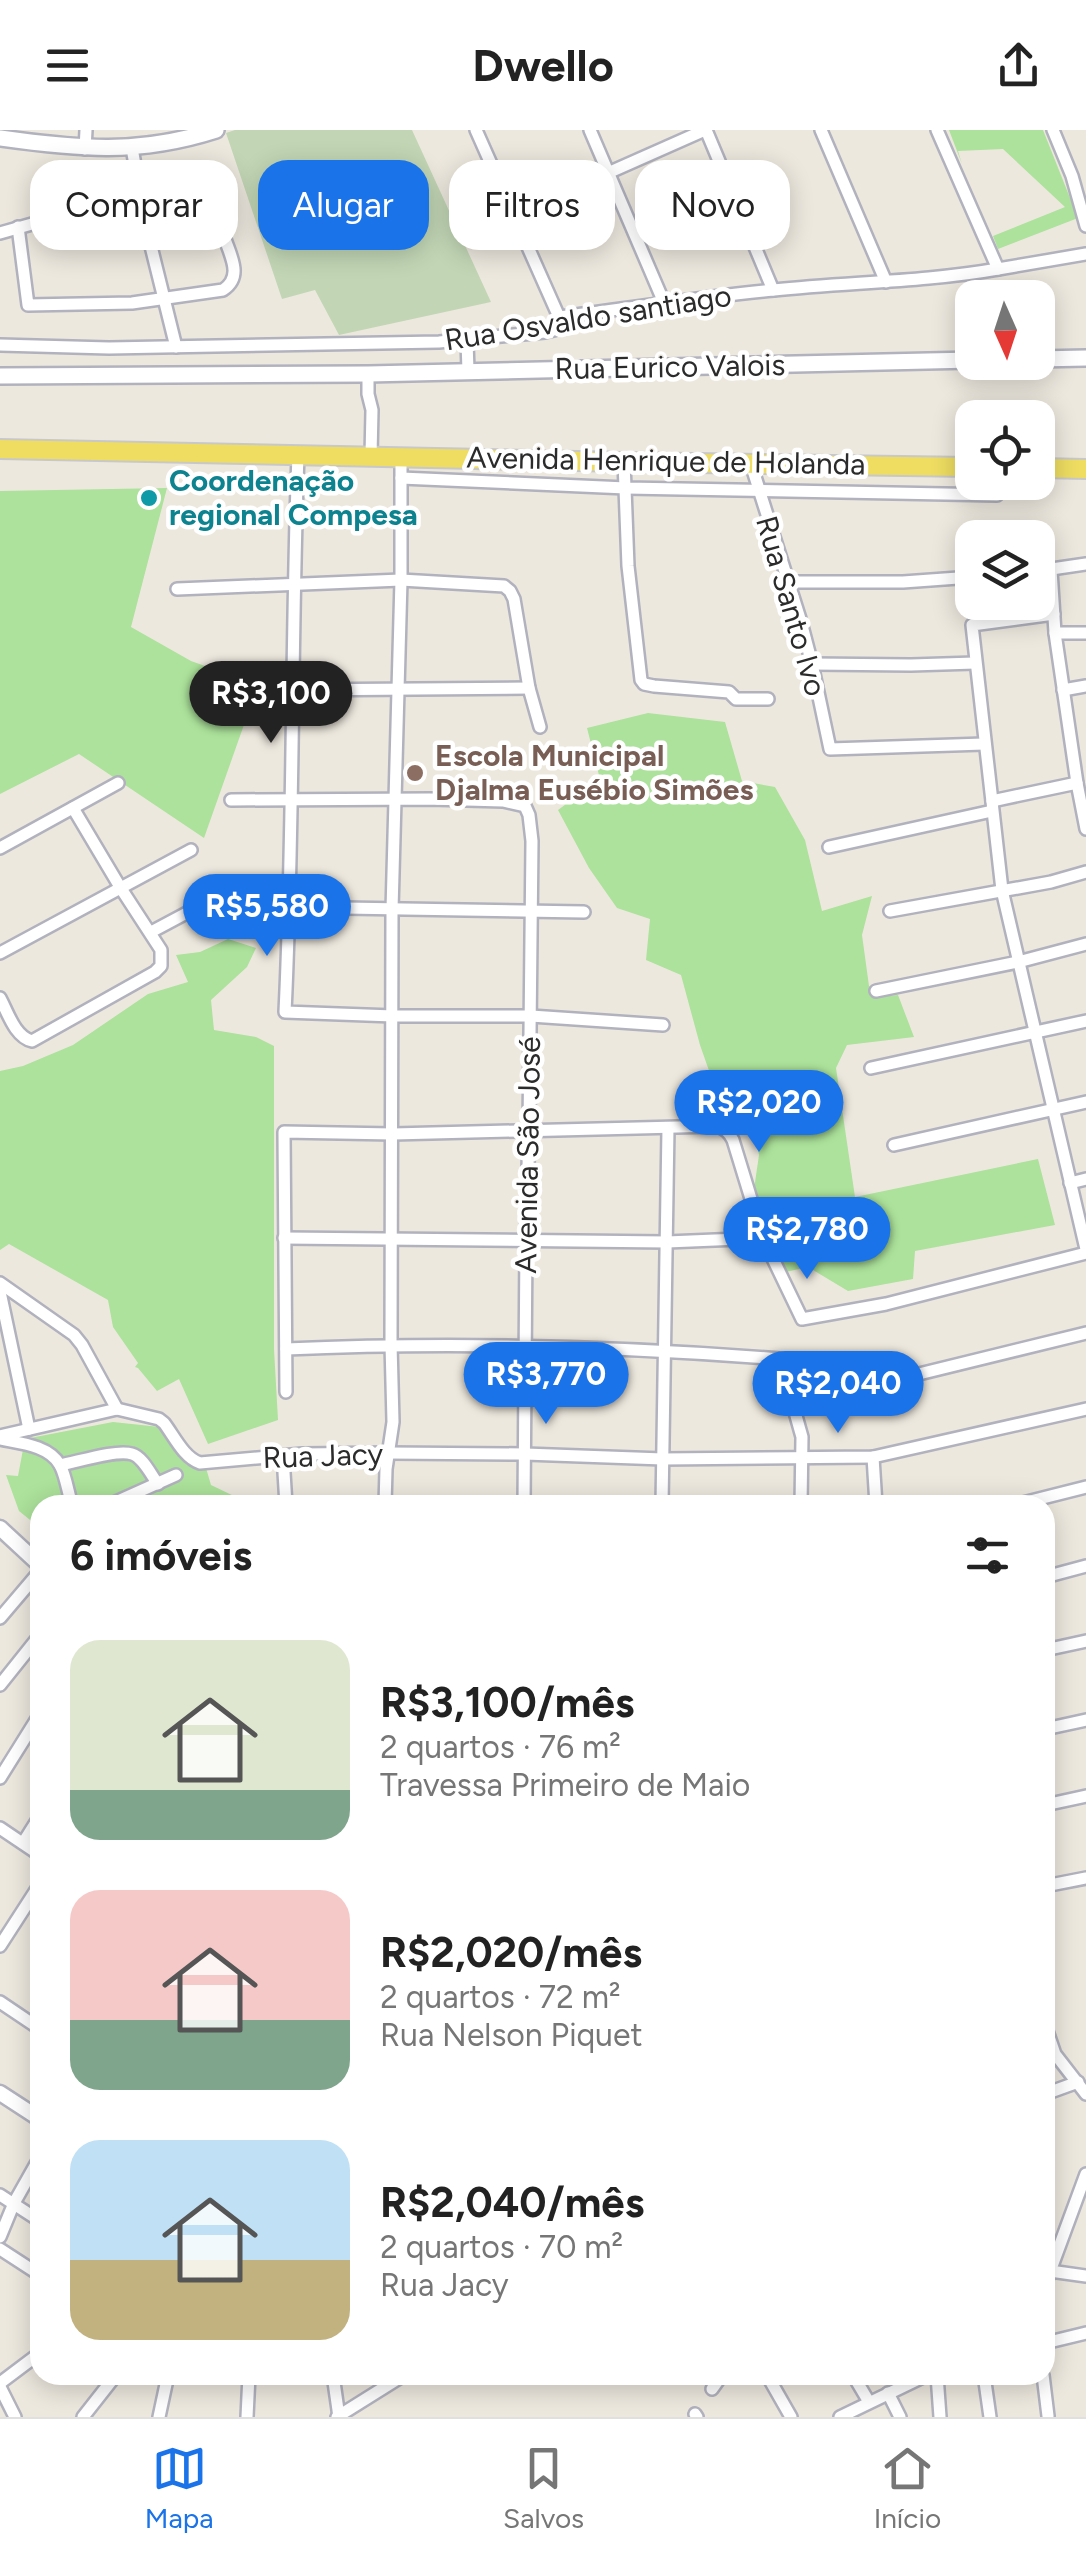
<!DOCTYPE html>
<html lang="pt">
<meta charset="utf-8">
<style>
body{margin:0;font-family:Figtree,sans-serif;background:#f2f2f2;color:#222;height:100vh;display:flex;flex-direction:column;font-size:38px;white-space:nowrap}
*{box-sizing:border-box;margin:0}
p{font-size:32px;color:#767676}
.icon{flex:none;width:55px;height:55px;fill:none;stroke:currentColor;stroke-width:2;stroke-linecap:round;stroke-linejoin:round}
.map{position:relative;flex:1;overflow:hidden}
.panel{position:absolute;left:30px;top:1365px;width:1025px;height:890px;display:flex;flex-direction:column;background:#fff;border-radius:30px;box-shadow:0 5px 25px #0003}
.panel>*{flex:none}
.hud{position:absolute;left:30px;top:30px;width:1028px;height:90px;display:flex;gap:20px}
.needle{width:65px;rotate:177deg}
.buttons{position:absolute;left:955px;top:150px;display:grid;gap:20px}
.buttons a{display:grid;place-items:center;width:100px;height:100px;border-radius:20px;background:#fff;box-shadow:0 5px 25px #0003;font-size:50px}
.price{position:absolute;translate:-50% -85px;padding:0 22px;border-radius:35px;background:#1a73e8;color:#fff;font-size:32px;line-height:65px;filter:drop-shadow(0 2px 5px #0008)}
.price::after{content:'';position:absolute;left:50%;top:60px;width:30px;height:22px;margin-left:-15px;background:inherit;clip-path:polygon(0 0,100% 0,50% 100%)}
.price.active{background:#222;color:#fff}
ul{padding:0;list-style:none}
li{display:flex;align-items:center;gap:30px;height:250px;padding:0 40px}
li span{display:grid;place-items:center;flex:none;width:280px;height:200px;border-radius:30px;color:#555}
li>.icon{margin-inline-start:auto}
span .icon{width:120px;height:120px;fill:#fffc;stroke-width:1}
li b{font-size:42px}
h2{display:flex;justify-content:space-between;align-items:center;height:120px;padding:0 40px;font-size:42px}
.tag{padding:0 35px;border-radius:30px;background:#fff;box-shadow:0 5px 25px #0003;font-size:35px;line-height:90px}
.tag.active{background:#1a73e8;color:#fff}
header{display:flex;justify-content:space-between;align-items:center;height:130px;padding:0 40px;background:#fff;font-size:45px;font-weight:700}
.dock{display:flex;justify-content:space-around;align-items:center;height:140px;border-top:2px solid #e0e0e0;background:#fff;font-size:28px;color:#767676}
.dock a{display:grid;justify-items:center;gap:5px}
.dock .active{color:#1a73e8}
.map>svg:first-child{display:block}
.green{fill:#ace29b}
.cemetery{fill:#c2d6b5}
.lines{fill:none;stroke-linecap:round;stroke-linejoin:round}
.minor-casing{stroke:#b1b2be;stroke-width:16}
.tertiary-casing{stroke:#b1b2be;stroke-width:19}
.secondary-casing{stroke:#b1b2be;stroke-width:20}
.primary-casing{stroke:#c8c8c8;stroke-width:22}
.minor{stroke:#fff;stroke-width:11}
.tertiary{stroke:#fff;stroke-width:14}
.secondary{stroke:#fff;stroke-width:15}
.primary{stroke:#eedd61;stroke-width:18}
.culture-dot{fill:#0f9aa8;stroke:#fff;stroke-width:4}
.education-dot{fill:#8d6e63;stroke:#fff;stroke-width:4}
.labels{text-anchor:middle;stroke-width:9;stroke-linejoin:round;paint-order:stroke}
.street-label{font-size:30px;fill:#2b2b2b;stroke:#fff}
.culture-label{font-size:30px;font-weight:bold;fill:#0d838f;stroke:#fff;text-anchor:start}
.education-label{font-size:30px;font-weight:bold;fill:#785e54;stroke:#fff;text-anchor:start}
</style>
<header><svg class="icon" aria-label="menu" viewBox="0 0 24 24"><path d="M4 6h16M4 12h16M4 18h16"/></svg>Dwello<svg class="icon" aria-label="share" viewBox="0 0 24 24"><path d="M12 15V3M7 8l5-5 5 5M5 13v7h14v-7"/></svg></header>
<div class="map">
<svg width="1086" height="2287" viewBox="0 0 1086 2287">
<rect width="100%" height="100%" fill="#ede8de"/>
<g class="green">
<path d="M949,0H1043L1078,88L998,119L993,106L1065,77L1003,19L958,21L962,34Z"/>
<path d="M167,358L131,497L191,531L258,555L204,708L79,624L0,664V361Z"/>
<path d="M648,583L725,592L742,651L775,657L805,710L822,781L872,766L862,805L869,856L877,867L898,865L914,907L847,915L836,938L855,1067L1038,1029L1055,1095L915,1121L913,1149L848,1161L808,1137L781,1143L753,1066L759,1025L753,993L721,975L700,915L681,845L646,830L650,789L617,778L589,738L558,680L600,649L587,598Z"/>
<path d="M228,809L256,818L247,837L211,870L214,900L256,907L274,916V1219L278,1290L208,1314L179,1249L157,1261L138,1238L135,1237L138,1233L113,1197L108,1170L9,1114L0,1120V941L23,936L73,915L148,864L188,852L176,825L200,822Z"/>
<path d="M113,1292L160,1297L187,1335L206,1338L211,1355L236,1367L265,1369V1375H40V1398L19,1381L6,1345L18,1346L25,1309Z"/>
</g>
<path class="cemetery" d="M235,0H412L491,172L339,205L315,160L282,169L226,3Z"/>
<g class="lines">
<g class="minor-casing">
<g id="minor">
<path d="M476,0L559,187"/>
<path d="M590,0L665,175"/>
<path d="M706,0L773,160"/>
<path d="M821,0L886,152"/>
<path d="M937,0L998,139L1086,124"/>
<path d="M1053,0L1072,46L1086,96"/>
<path d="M132,18L145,92L176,217"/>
<path d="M85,19L86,0"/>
<path d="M513,85L705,0"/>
<path d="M18,97L28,175L132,173L223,160C243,147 231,127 225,109"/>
<path d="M0,103L46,90L59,91L88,100L116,103L225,60"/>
<path d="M467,211L468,241"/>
<path d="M0,215L109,218L439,212L545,202L554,200L560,195L559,187C631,178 703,167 774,160C849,152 924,152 998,139"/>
<path d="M368,244V264L372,280L371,326"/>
<path d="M298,325C291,511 294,696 285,882L393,886H531L663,895"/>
<path d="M624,332L628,436L641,550L644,554L654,556L729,562L736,569H768"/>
<path d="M751,334L801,492L812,534L830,619L984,614"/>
<path d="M401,348L626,358L997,365"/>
<path d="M1051,440L1055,503L1077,653L1086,699"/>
<path d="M1038,441L1086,434"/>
<path d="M789,452H903L972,447"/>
<path d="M177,459L401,450L504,456L510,461L514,469L529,558L540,597"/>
<path d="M1054,484L972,495L1002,760L1086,1119"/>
<path d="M1055,503H1086"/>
<path d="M812,534L911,535L975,533"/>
<path d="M292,560L529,558"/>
<path d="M1063,560L1086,556"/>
<path d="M231,670L430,669L503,671L525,676L529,685L532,711L529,1000L526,1111L524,1375"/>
<path d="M992,671L1077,653"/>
<path d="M829,717L992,681"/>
<path d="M0,718L118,653"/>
<path d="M890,781L1051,752L1086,742"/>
<path d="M151,802L196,778L217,776L584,782"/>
<path d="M0,823L191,720"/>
<path d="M876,861L1018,832L1086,814"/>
<path d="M0,868C8,883 15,907 32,911L155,842L161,836V820L120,757L73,678"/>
<path d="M871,938L1086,891"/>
<path d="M894,1015L1086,972"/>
<path d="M1070,1053L1086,1049"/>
<path d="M284,1108L667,1112L763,1108"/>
<path d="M0,1153L74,1205L82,1215L117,1279"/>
<path d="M0,1162L29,1299"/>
<path d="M286,1219C450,1212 616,1216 780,1229L802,1307L801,1375"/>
<path d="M870,1256L1086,1203"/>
<path d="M286,1262L284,1002L393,1004L717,996C725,999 729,1002 733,1010L763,1108L802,1189L886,1174L1086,1123"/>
<path d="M0,1306L117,1279L159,1289L164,1293C174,1306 184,1328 200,1333L302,1324L389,1323L525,1324L663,1329L873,1327L1086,1279"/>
<path d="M0,1309C19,1313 49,1315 60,1335C66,1346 68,1363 72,1375"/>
<path d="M283,1326L286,1375"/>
<path d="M873,1327L876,1375"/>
<path d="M60,1335C77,1332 117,1319 132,1324C143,1327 151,1345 158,1354"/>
<path d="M109,1375L176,1345"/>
<path d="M385,1375L386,1339L393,1292L391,1214L392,780L401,450V326"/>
<path d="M662,1375L668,998"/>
<path d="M1015,1375L1086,1357"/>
<path d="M1045,1447L1086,1436"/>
<path d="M0,1488L40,1441"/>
<path d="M1045,1520L1086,1511"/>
<path d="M0,1555L40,1505"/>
<path d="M1045,1599L1086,1590"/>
<path d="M0,1648L40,1584"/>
<path d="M1045,1675L1086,1666"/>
<path d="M0,1698L40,1725"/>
<path d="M23,1713L40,1686"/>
<path d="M1045,1756L1086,1748"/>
<path d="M0,1816L40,1754"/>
<path d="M0,1872L40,1899"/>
<path d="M1045,1895L1055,1924L1086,1964"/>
<path d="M1045,1964L1078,1952"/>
<path d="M0,2065L40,2091"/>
<path d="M0,2107L14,2073L40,2027"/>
<path d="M0,2119L40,2145"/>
<path d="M1050,2141L1086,2146"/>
<path d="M1045,2155L1086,2044"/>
<path d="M1045,2213L1086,2203"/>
<path d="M333,2245L339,2287"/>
<path d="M767,2245L791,2287"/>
<path d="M853,2245L869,2272"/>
<path d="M937,2245L940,2287"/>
<path d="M984,2245L990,2287"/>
<path d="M1043,2245L1048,2286"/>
<path d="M0,2253L40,2223"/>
<path d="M0,2257L15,2287"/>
<path d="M712,2259L722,2245"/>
<path d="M888,2263L900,2287"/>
<path d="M695,2284L697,2287"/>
<path d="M83,2287L116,2245"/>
<path d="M159,2287L168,2245"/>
<path d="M247,2287L249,2245"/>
<path d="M337,2287L404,2245"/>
<path d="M840,2287L927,2245"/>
</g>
</g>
<g class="tertiary-casing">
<g id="tertiary">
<path d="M0,1398L40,1435"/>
<path d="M0,1963L40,1989"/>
</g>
</g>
<g class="secondary-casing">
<g id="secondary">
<path d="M0,8C79,19 138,25 216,0"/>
<path d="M1038,229L1086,228"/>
<path d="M0,246L368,244L972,230"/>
</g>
</g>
<g class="primary-casing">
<g id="primary">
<path d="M0,319L624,332L972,337"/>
<path d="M1038,338L1086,339"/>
</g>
</g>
<use href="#minor" class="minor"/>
<use href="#tertiary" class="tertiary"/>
<use href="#secondary" class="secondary"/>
<use href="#primary" class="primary"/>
</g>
<circle class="culture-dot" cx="149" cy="368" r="10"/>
<circle class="education-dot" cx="415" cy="643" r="10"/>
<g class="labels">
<g class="street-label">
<text transform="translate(588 188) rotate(-9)" y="10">Rua Osvaldo santiago</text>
<text transform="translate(670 237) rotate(-1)" y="10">Rua Eurico Valois</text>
<text transform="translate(666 331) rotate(1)" y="10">Avenida Henrique de Holanda</text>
<text transform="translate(791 476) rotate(74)" y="10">Rua Santo Ivo</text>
<text transform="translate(528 1025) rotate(-89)" y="10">Avenida São José</text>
<text transform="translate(323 1326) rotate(-2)" y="10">Rua Jacy</text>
</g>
<g class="culture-label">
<text x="169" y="361">Coordenação<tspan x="169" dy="34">regional Compesa</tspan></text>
</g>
<g class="education-label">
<text x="435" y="636">Escola Municipal<tspan x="435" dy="34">Djalma Eusébio Simões</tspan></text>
</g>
</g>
</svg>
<div class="buttons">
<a><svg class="needle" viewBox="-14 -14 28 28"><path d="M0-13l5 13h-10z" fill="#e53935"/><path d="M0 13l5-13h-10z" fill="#767676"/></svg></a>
<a><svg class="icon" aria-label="locate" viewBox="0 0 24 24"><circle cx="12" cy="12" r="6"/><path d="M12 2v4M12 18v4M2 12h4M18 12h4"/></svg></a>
<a><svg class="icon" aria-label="layers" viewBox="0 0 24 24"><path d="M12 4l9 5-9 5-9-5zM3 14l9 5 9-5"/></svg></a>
</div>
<b class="price active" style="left:271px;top:616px">R$3,100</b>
<b class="price" style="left:267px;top:829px">R$5,580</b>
<b class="price" style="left:759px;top:1025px">R$2,020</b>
<b class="price" style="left:807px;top:1152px">R$2,780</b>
<b class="price" style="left:546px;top:1297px">R$3,770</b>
<b class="price" style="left:838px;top:1306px">R$2,040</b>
<div class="hud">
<a class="tag">Comprar</a>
<a class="tag active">Alugar</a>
<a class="tag">Filtros</a>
<a class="tag">Novo</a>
</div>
<section class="panel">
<h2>6 imóveis<svg class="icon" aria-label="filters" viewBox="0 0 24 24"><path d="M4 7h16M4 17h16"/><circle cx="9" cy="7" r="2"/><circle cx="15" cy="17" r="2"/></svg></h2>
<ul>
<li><span style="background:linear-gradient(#dfe7d0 75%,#7fa58c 0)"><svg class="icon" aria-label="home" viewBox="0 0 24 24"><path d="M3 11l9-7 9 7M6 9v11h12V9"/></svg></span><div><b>R$3,100/mês</b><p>2 quartos · 76 m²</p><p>Travessa Primeiro de Maio</p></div></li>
<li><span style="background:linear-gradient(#f6c9c9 65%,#7fa58c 0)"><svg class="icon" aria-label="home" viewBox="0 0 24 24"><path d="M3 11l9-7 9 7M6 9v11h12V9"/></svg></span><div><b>R$2,020/mês</b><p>2 quartos · 72 m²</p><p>Rua Nelson Piquet</p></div></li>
<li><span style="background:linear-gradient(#bfe0f5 60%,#c2b280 0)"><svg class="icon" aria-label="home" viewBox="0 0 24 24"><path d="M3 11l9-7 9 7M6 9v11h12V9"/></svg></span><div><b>R$2,040/mês</b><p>2 quartos · 70 m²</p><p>Rua Jacy</p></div></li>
</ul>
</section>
</div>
<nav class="dock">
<a class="active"><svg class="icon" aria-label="map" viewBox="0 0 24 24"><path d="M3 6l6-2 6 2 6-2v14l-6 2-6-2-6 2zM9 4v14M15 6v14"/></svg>Mapa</a>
<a><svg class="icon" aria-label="saved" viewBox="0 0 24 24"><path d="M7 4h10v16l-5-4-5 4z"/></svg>Salvos</a>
<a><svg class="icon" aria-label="home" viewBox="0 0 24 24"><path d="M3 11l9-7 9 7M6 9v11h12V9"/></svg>Início</a>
</nav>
